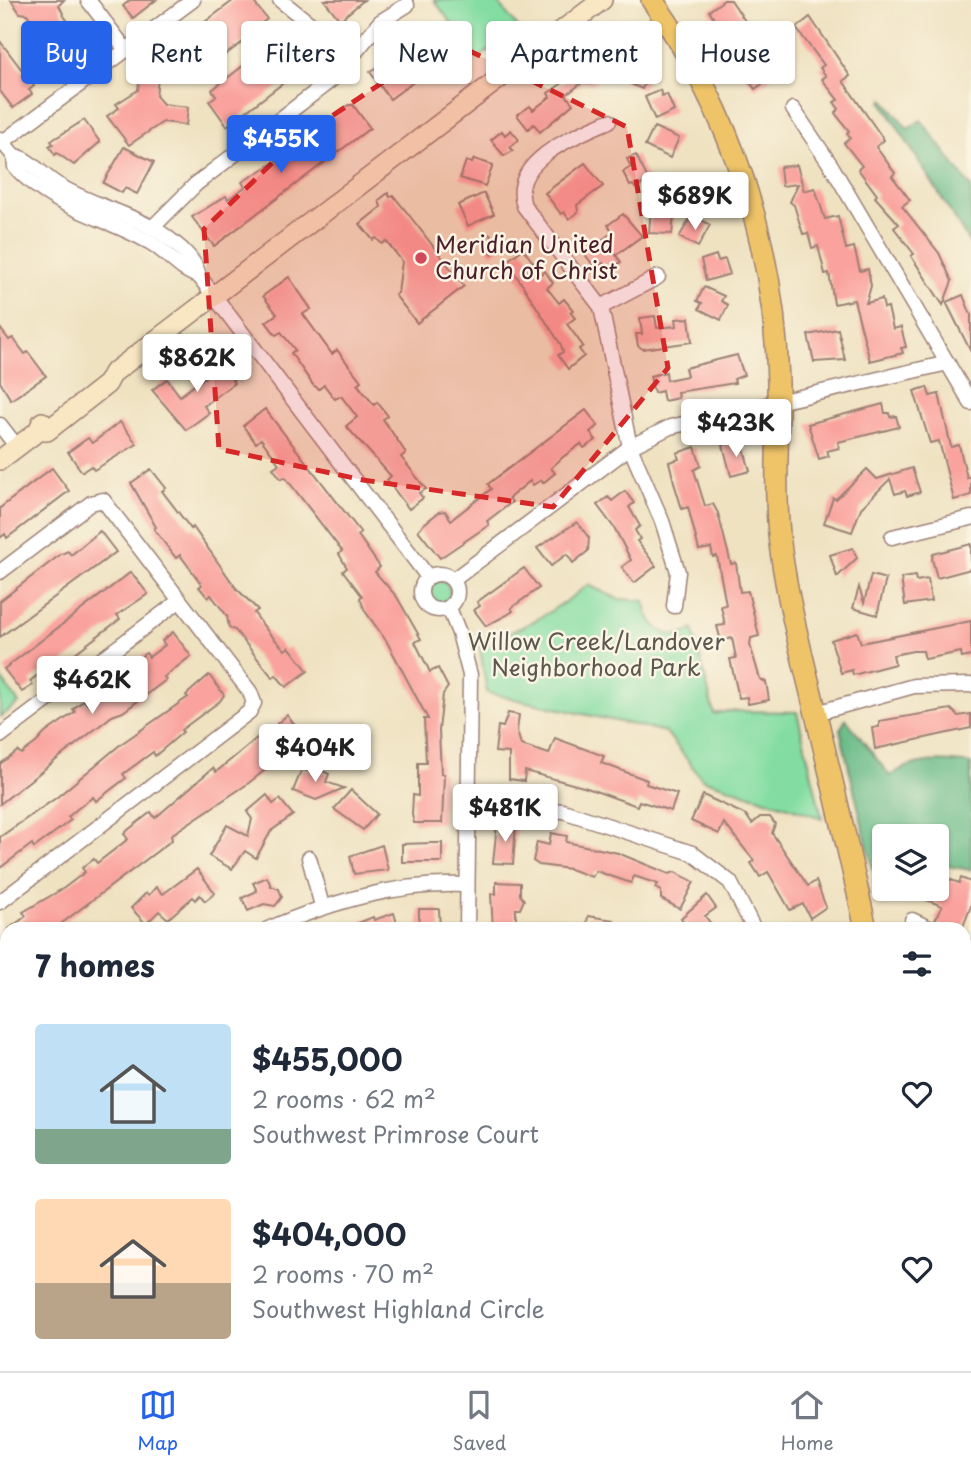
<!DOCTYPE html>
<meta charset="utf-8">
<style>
body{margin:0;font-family:"Playpen Sans",sans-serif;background:#f2f2f3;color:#1f2937;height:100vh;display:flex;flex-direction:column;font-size:26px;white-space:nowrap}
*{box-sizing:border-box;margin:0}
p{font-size:23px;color:#747a83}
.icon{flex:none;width:38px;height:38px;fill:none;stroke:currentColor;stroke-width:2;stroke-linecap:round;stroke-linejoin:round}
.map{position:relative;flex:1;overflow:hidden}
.sheet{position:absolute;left:0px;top:922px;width:971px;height:450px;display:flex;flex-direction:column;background:#fff;border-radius:21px 21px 0 0;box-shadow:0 2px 5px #0004}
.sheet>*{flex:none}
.top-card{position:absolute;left:21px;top:21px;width:929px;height:63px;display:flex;gap:14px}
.fabs{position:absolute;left:872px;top:824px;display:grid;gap:14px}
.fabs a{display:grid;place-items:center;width:77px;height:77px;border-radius:7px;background:#fff;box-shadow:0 2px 5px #0004;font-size:35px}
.price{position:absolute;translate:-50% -60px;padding:0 16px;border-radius:7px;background:#fff;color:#222;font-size:23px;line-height:46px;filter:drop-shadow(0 2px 4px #0008)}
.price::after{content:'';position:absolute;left:50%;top:42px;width:21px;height:16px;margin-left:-10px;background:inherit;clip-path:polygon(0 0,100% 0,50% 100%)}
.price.current{background:#2563eb;color:#fff}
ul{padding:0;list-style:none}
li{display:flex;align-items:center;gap:21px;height:175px;padding:0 35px}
li span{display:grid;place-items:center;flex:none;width:196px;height:140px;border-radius:7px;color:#555}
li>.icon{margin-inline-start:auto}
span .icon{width:84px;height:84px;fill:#fffc;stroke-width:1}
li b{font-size:30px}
h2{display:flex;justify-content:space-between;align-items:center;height:84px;padding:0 35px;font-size:30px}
.pill{padding:0 24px;border-radius:7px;background:#fff;box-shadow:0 2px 5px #0004;font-size:24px;line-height:63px}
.pill.current{background:#2563eb;color:#fff}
.menu{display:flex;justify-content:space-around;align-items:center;height:98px;border-top:2px solid #e0e1e3;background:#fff;font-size:19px;color:#747a83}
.menu a{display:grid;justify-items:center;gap:4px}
.menu .current{color:#2563eb}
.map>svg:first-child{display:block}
.green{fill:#83dda2;stroke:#667e66;stroke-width:2}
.forest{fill:#6abc88;stroke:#5a6e5a;stroke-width:2}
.building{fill:#faa29d}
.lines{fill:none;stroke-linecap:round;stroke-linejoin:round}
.minor-casing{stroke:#9c8076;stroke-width:17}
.secondary-casing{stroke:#9c8076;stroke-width:22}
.primary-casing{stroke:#9c8076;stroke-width:24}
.minor{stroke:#fff;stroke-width:14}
.secondary{stroke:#f9e7c3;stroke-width:19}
.primary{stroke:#efc469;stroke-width:21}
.marked{fill:#d62828;fill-opacity:0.2;stroke:#d62828;stroke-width:5;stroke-dasharray:14 9;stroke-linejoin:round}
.poi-dot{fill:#d1495b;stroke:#fcf5e5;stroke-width:2.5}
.labels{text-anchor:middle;stroke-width:5;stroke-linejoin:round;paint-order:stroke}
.poi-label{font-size:23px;fill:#4a1f2b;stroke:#fcf5e5;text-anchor:start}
.park-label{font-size:23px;fill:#5b584f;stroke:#fcf5e5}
</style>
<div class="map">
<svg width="971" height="1371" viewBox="0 0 971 1371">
<rect width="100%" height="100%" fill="#fcf5e5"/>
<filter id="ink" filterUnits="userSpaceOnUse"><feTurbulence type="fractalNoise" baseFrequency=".0143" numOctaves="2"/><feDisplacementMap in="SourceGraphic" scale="14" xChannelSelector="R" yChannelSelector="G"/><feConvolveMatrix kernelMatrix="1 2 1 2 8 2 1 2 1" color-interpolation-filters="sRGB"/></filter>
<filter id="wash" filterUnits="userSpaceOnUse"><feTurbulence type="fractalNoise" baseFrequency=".00686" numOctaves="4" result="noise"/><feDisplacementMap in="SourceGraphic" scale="28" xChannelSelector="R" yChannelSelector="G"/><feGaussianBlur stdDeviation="1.57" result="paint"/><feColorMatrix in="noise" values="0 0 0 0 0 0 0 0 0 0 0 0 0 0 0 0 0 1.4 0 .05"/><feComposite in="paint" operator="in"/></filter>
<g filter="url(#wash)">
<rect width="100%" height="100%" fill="#efe2c1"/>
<g class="green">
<path d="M434,0H496L518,28L478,59Z"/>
<circle cx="439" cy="592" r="11"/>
<path d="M588,585L618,599L645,601C646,626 670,645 693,629L714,714L728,711L797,712L822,818L702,779L666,732L487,693L479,642C518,634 557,609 588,585Z"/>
<path d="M0,677L19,703L0,717Z"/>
</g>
<g class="forest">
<path d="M884,99L908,129L921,120L971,187V245L882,102Z"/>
<path d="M846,719L890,776C915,758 941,760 971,764V870L936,864V836H884V861L873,870L840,730Z"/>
</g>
<g id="blocks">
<g class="building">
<path d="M11,0H64L59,5L64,16L76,32L94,46L70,65L66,60L61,64L27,14L20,13Z"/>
<path d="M130,0H156L133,18L123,6Z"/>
<path d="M234,0H252L267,19L245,36L247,39L214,63L212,61L205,66L203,63L190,73L187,71L184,73L170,54L174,50L172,47Z"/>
<path d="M324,0H364L340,20Z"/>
<path d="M724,0H731L779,72L755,89L723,46L731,41L709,11Z"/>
<path d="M810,17L850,76L843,81L884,140L876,147L895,173L892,176L910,200L902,206L939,253L952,281L943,305L911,256L914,254L894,228L899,224L875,197L877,195L858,169L862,166L844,143L850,138L847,133L849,131L835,113L839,109L834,102L838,100L822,79L826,76L820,68L824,65L796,28Z"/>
<path d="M438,28L458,53L427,79L423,75L390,99L370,72Z"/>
<path d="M284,34L308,64L227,126L209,101L216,96L212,90Z"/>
<path d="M0,41L34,86L29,90L32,94L13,108L0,91Z"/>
<path d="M633,56L654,65L642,89L622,80Z"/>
<path d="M585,60L599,79L592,84L583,82L566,95L573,104L540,132L534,124L528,129L517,115L530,106L533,110L550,97L548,93L576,74L572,70Z"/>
<path d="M140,76L158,78L156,96L163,104L188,107L186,125L163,122L129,145L107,116L119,108L116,104L138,90Z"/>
<path d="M660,90L662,96L667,94L674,111L655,120L645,97Z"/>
<path d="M348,105H353L370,128L214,246L192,217L226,196L228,199L245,187L242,182L278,160L276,157L286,146L296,138L299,141L309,135Z"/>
<path d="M84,120L100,142L74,165L57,153L55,155L49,146L53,144L51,141Z"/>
<path d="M654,127L679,138L670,158L645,146Z"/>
<path d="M511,130L519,140L510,147L513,151L504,156L491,140L502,131L505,135Z"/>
<path d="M124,147L154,162L137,194L125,188L122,193L103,183Z"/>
<path d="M636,155L649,181L635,188L633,185L630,186L623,172L631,167L627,159Z"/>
<path d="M474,159L493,165L485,186L460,178L466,161L472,163Z"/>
<path d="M585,163L603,186L577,205L578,212L569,219L564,212L561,214L545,193Z"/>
<path d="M797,165L804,191L815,188L825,219L838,216L846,249L854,247L860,271L868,269L871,286L866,303L882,299L884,308L888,307L893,329L901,327L906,347L901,348L903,353L870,361L854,300L834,304L829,273L825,274L818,246L812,248L808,233L803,234L794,205L790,202L798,184L782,186L780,167Z"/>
<path d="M388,193L390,197L393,195L409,215L464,286L417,323L395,295L398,293L402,261L386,241L382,244L376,238L373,240L360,224L381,207L379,200Z"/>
<path d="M484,193L494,214L468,226L458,205Z"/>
<path d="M651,206L667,207V214L674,215L672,234L649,233Z"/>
<path d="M623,214L642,236L616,255L621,262L609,271L603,263L596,269L584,253L613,232L608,225Z"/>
<path d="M696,217L710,225L698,247L679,237L690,219L693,221Z"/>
<path d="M490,234L500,248L492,254L482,240Z"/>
<path d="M523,249L542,274L545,271L553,283L547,288L559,303L564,299L573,310L570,312L575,318L567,324L583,346L579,349L584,356L568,369L558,355L563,352L561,345L507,261Z"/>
<path d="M716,255L718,261L725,259L730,274L706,281L701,260Z"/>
<path d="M289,277L311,309L303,314L332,354L337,350L361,381L357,384L374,405L377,402L388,416L383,419L406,453L401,457L426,489L419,493L423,498L409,509L387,480L391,476L346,426L357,417L341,396L335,399L324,385L319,389L313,385L291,353L295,350L281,332L276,335L266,322L277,314L263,296Z"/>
<path d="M704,287L724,296L721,301L728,305L721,320L699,309L702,303L697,301Z"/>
<path d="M963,295L971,315V352L946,302Z"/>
<path d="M655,316L657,328L677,326L676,319L689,318L692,342L643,349L638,346L636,334H642L640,318Z"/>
<path d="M0,328L9,340L13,338L25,354L28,352L46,376L11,400L0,382Z"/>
<path d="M838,329L845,360L814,362L808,335Z"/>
<path d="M737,355L744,375L734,379L735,383L677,392L678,398L664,401L662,391L654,393L650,376L666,372L667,380L687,376L685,368Z"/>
<path d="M230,358L241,373L232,380L234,383L204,406L209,413L186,430L152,390L167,379L180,396Z"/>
<path d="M927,387L930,396L939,394L951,447L959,445L967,478L971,476V495L954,500L939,441L930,443L914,391Z"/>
<path d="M883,404L885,413H889L890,417L896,416L899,427L838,442L839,448L827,451L829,456L819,459L808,424Z"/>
<path d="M265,409L361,533L358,535L380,567L375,572L397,597L421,639L415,642L430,672L438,668L448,687L443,694L439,730L441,774H444L442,823H414L412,815L413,795L418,796V763H426L424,719H428L387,642L365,611L360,598L362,596L343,571L347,568L339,554L342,551L285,477L281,479L273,468L279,464L261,439L256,443L243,426Z"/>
<path d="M586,410L598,426L590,432L596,440L584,448L581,444L563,457L551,468L555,473L543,483L541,480L533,485L530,481L509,498L512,502L487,521L489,525L440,558L418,530L424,524L439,512L445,511L451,520L491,489L488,484Z"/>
<path d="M120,422L137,444L94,470L91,466L82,472L68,452L88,438L92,443Z"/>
<path d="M731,442L743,446L750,471L731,476L723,445Z"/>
<path d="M695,447L701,466L694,470L705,506L713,504L718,513L731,564L736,563L740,592L748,591L759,636L751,638L750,645L760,679L766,682L769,700L748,704L747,697L739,698L730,659L736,658L732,638L721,641L717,626L725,625L721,606L726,605L717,556L713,557L711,548L699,550L688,507L682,509L675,486L669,462L679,459L677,453Z"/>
<path d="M52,468L69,491L7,538L5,534L0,538V508Z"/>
<path d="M912,468L920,492L907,496L905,491L895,494L890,479L861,508L852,532L824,523L833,498L836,499L867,469L877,479Z"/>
<path d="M151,469L166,488L162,491L191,529L193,527L236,588L258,610L254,613L269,633L285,650L289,647L308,671L286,687L276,675L273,678L235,630L229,628L227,616L211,595L208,598L199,587L202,585L180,555L176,558L154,529L156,527L131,483Z"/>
<path d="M625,491L634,503L629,507L640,526L635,530L640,539L637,541L656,566L634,583L622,567L631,560L615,529L597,505L608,497L612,501Z"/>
<path d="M577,522L589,538L588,551L573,563L567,554L551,566L537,548Z"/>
<path d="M100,531L116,552L0,637V601L61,554L68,551L71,555Z"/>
<path d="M971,544V569L937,578L932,559L933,554Z"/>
<path d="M853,548L857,558L837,577L830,555Z"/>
<path d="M524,568L539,588L511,608L513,611L507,615L486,626L474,610L480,606L477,602Z"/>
<path d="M131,572L148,594L117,615L120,619L58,666L55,662L30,681L33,685L22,692L4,669Z"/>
<path d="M871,575L886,579L877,615L853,608L859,587L864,603Z"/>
<path d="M915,576L916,581L928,579L931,601L905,605L901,578Z"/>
<path d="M971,621V656L962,658L961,652L925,659L923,651H913L893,655L895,664L853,675L852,670L841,673L831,640L857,632L861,643Z"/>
<path d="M173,632L191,656L164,677L166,680L123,712L112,716L0,804V764L18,751L21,754L37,742L45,733L75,712L73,709L84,700L87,704L106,690L103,686L114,677L117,682L138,666L135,661L146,653L149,657L165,645L162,641Z"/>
<path d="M209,675L224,695L220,701L181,730L183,732L155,756L153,752L123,774L126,778L96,801L93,797L77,809L68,817L71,820L34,848L32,844L0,868V837L56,798L121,744L188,697L186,695Z"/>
<path d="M951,709L958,716L971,714V728L875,749L872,728L879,727V721Z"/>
<path d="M508,713L519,715L517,731L521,745L549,754L555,738L604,756L601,763L647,780L646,784L677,794L671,811L639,801L637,806L587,788L525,771L524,781L509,779V753L495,752L498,726L503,727Z"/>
<path d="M287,715L305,739L246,785L171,835L172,840L54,929H9L26,916L23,912L64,888L85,872L82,868L94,859L97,863L128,839L124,834L128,830L151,812L155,818L213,768L216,772L257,738L260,742L279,727L277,724Z"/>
<path d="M310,765L329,774L326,782L344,788L316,800L293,791L302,769L308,771Z"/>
<path d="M351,790L377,814L363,830L334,809Z"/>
<path d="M267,795L273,804L280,799L293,815L271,831L256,858L245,851L232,869L209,856L227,825L248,836L252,819L247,812Z"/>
<path d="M703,795L746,815L752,824L760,817H770L775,824L772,833L808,886L816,881L826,907L810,918L803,904L790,910L768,872L760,877L751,863L754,861L724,823L719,834L691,821Z"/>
<path d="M497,824L516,825L513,864L493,863Z"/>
<path d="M551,833L567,836L566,842L618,853L669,874L675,872L694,882L680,909L661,899V891L655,888L658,884L634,876L631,883L596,871L592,877L570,869L539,865L533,861L537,842L549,845Z"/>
<path d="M432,843H442V862H402V844Z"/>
<path d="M382,845L388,870L354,874L350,856Z"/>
<path d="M197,869L215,893L205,901L200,895L195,900L193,897L168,919L159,911L146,924L131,908L146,893L149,895L156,887L163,894Z"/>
<path d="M936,874L959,883L961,878L971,882V906L962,929L940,927L935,920L942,906L901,890L936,889Z"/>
<path d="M267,877L271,886L279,889L282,897L275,906L264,904L248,911L242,898L257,891L253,883Z"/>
<path d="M496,882L520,883V895L524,900L520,909H516V929H493L491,894H496Z"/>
<path d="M707,895L716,908L705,916L715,929H689L681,918Z"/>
<path d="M419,909H439L440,929H419Z"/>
<path d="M394,913L398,927L391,929H343L373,917L374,920Z"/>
<path d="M588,916L614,920L612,929H586Z"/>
</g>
</g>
</g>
<g filter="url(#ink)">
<use href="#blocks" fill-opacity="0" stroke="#9c8076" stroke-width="2"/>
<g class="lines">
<g class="minor-casing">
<g id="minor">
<path d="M88,0L126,50"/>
<path d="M280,0L352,57"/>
<path d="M793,109L832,167L971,403"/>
<path d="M609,121C577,135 508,161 524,206L601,307L630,447L662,521L678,572L674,606"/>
<path d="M0,139L14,156L15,167C56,211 103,215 151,243C168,253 180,271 199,276"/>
<path d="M0,144L193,0"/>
<path d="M14,156C30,158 43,177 58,185C88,204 135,215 161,233C176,244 195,257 199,276L428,577"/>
<path d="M152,228L196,184L335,77L380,22L407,5"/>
<path d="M601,307L658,277"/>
<path d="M0,425L17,447"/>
<path d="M892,537L971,518"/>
<path d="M0,572L91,503L103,500L250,692L254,703L249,712L0,902"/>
<circle cx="439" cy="592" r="18"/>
<path d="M453,580L630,447L670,427L948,363"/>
<path d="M449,608L459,633L470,675L467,929"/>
<path d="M816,713L914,686L971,685"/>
<path d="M0,736L179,601"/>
<path d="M469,802L563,811L692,853L730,882L754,929"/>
<path d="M309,858L322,906"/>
<path d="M912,920L931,929"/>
<path d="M268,929C331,902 397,882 466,885"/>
<path d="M964,945L971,948"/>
<path d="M964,1007L971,1006"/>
<path d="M964,1049L971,1047"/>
<path d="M0,1083L7,1078"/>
<path d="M171,1365L172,1371"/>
<path d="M333,1365L334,1371"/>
<path d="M485,1371L487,1365"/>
<path d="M668,1371L675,1365"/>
</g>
</g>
<g class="secondary-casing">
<g id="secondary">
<path d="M38,431H47L107,384L113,373L602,0"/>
<path d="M0,460L38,431L42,422"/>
</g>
</g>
<g class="primary-casing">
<g id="primary">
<path d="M652,0C732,113 775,244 778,382C779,439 773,495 781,551C788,601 800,648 812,697C830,774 849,851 866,929"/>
<path d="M964,1314L971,1342"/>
<path d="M961,1365L963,1371"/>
</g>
</g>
<use href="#minor" class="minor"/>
<use href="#secondary" class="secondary"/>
<use href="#primary" class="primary"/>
</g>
</g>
<path class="marked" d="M447,40L627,127L668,368L553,507L363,480L219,449L204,229L297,139Z"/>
<circle class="poi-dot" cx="421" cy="258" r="7"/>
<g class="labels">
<g class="poi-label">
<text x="435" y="253">Meridian United<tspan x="435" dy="26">Church of Christ</tspan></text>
</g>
<g class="park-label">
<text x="596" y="650">Willow Creek/Landover<tspan x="596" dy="26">Neighborhood Park</tspan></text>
</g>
</g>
</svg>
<div class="fabs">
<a><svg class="icon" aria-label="layers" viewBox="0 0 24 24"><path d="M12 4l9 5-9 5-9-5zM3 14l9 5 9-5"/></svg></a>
</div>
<b class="price current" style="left:281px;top:175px">$455K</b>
<b class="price" style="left:695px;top:232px">$689K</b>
<b class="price" style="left:197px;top:394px">$862K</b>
<b class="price" style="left:736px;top:459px">$423K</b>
<b class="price" style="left:92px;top:716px">$462K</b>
<b class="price" style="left:315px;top:784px">$404K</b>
<b class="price" style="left:505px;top:844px">$481K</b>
<div class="top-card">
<a class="pill current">Buy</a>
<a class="pill">Rent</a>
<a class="pill">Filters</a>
<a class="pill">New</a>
<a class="pill">Apartment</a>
<a class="pill">House</a>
</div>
<section class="sheet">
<h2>7 homes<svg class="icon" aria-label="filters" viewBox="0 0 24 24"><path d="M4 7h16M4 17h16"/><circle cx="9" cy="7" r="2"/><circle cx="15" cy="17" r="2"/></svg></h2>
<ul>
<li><span style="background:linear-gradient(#bfe0f5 75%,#7fa58c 0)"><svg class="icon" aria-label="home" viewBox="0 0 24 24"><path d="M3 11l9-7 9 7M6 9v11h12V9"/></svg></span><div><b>$455,000</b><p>2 rooms · 62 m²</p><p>Southwest Primrose Court</p></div><svg class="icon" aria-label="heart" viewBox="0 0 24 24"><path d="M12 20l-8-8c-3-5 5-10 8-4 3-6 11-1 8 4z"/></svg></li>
<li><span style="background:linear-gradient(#ffd9b3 60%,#b9a48a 0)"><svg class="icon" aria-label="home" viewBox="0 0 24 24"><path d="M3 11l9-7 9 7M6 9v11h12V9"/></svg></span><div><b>$404,000</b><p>2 rooms · 70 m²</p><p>Southwest Highland Circle</p></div><svg class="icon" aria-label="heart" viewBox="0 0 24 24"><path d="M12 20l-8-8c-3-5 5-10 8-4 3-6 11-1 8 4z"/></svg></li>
</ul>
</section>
</div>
<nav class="menu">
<a class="current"><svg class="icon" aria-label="map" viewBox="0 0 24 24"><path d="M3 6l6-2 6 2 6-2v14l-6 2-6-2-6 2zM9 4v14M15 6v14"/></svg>Map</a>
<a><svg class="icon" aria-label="saved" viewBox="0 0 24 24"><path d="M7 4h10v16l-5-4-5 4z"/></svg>Saved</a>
<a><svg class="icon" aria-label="home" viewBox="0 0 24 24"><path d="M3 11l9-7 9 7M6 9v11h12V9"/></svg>Home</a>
</nav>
